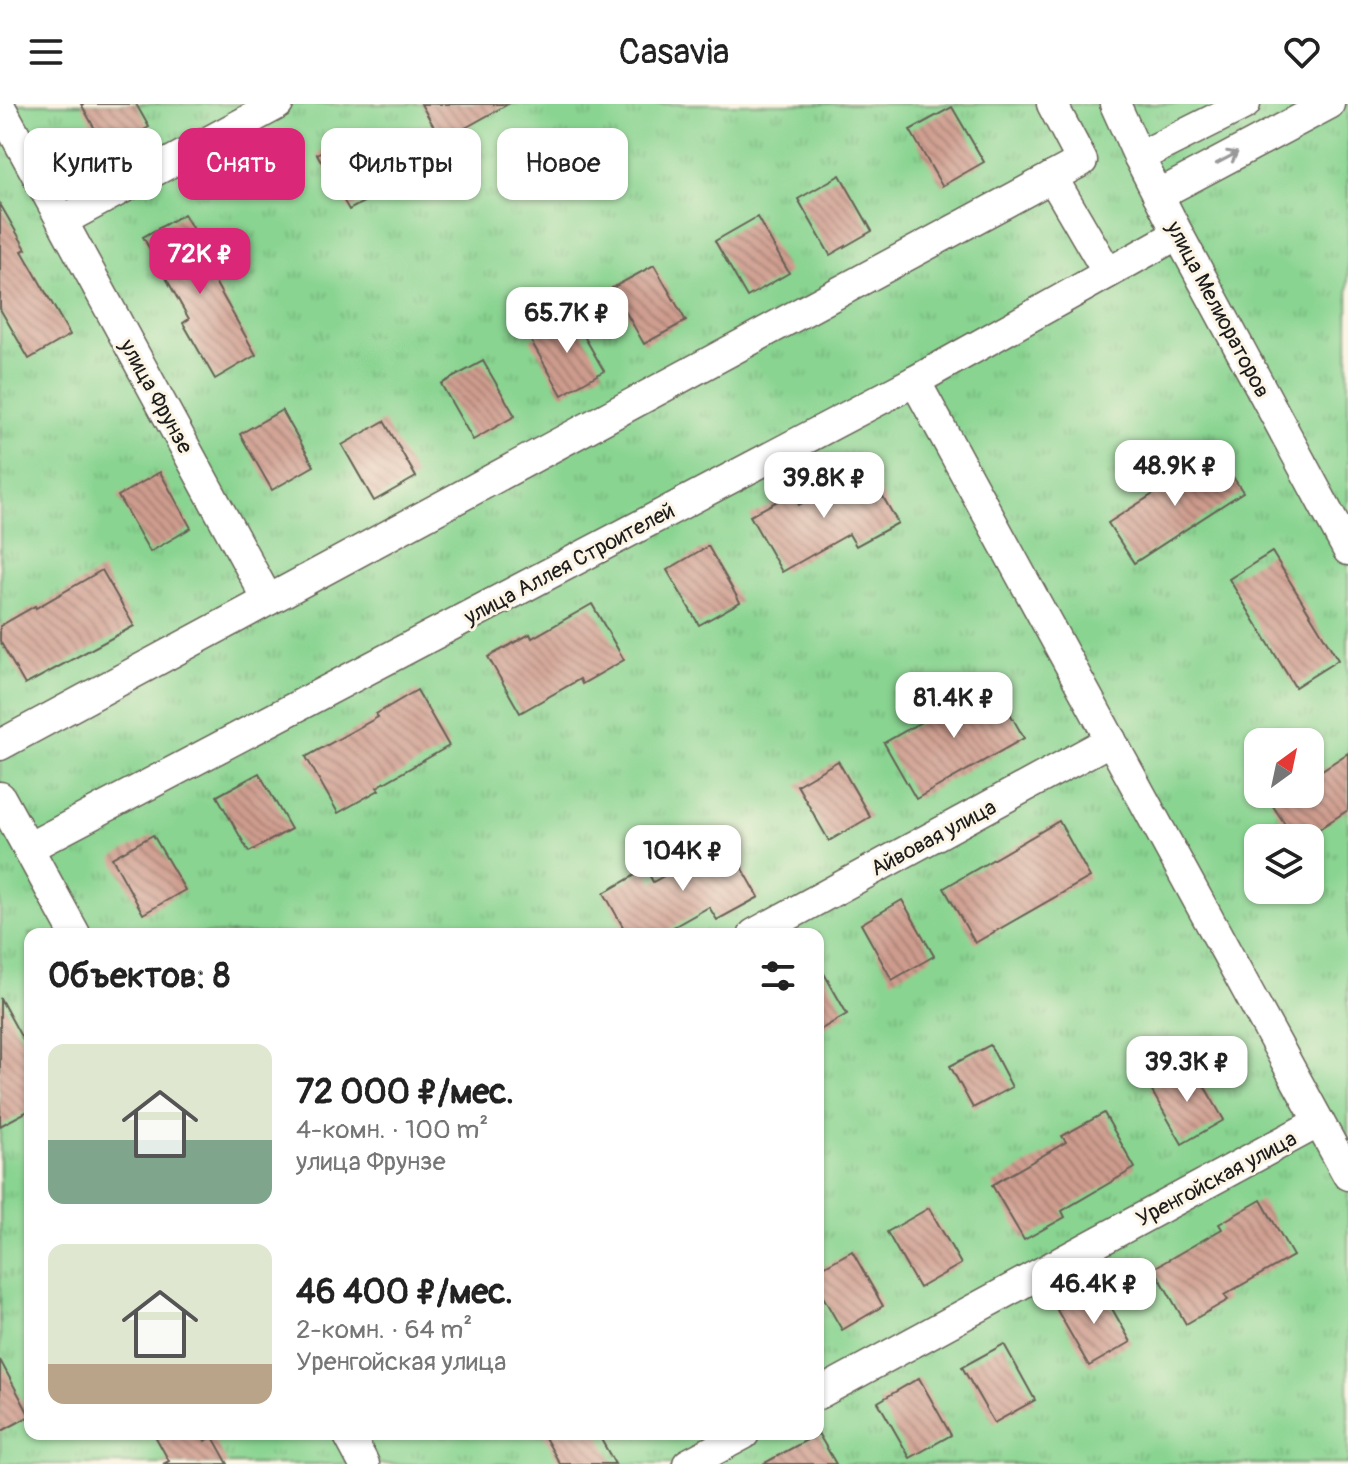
<!DOCTYPE html>
<html lang="ru">
<meta charset="utf-8">
<style>
body{margin:0;font-family:Pangolin,sans-serif;background:#f6f6f6;color:#222;height:100vh;display:flex;flex-direction:column;font-size:30px;white-space:nowrap}
*{box-sizing:border-box;margin:0}
p{font-size:26px;color:#767676}
.icon{flex:none;width:44px;height:44px;fill:none;stroke:currentColor;stroke-width:2;stroke-linecap:round;stroke-linejoin:round}
.map{position:relative;flex:1;overflow:hidden}
.side{position:absolute;left:24px;top:824px;width:800px;height:512px;display:flex;flex-direction:column;background:#fff;border-radius:16px;box-shadow:0 2px 6px #0004}
.side>*{flex:none}
.guide{position:absolute;left:24px;top:24px;width:800px;height:72px;display:flex;gap:16px}
.needle{width:52px;rotate:33deg}
.buttons{position:absolute;left:1244px;top:624px;display:grid;gap:16px}
.buttons a{display:grid;place-items:center;width:80px;height:80px;border-radius:16px;background:#fff;box-shadow:0 2px 6px #0004;font-size:40px}
.price{position:absolute;translate:-50% -68px;padding:0 18px;border-radius:16px;background:#fff;color:#222;font-size:26px;line-height:52px;filter:drop-shadow(0 2px 4px #0008)}
.price::after{content:'';position:absolute;left:50%;top:48px;width:24px;height:18px;margin-left:-12px;background:inherit;clip-path:polygon(0 0,100% 0,50% 100%)}
.price.selected{background:#db2777;color:#fff}
ul{padding:0;list-style:none}
li{display:flex;align-items:center;gap:24px;height:200px;padding:0 24px}
li span{display:grid;place-items:center;flex:none;width:224px;height:160px;border-radius:16px;color:#555}
li>.icon{margin-inline-start:auto}
span .icon{width:96px;height:96px;fill:#fffc;stroke-width:1}
li b{font-size:34px}
h2{display:flex;justify-content:space-between;align-items:center;height:96px;padding:0 24px;font-size:34px}
.tag{padding:0 28px;border-radius:16px;background:#fff;box-shadow:0 2px 6px #0004;font-size:28px;line-height:72px}
.tag.selected{background:#db2777;color:#fff}
header{display:flex;justify-content:space-between;align-items:center;height:104px;padding:0 24px;background:#fff;font-size:36px;font-weight:600}
.map>svg:first-child{display:block}
.park{fill:url(#park-tufts);stroke:#527856;stroke-width:2;fill-rule:evenodd}
.building{fill:url(#building-back-hatch)}
.lines{fill:none;stroke-linecap:round;stroke-linejoin:round}
.street-casing{stroke:#676156;stroke-width:33}
.street{stroke:#fff;stroke-width:30}
.oneway{stroke:#999}
.labels{text-anchor:middle;stroke-width:6;stroke-linejoin:round;paint-order:stroke}
.street-label{font-size:22px;fill:#1c1c1c;stroke:#fcf5e5}
</style>
<header><svg class="icon" aria-label="menu" viewBox="0 0 24 24"><path d="M4 6h16M4 12h16M4 18h16"/></svg>Casavia<svg class="icon" aria-label="heart" viewBox="0 0 24 24"><path d="M12 20l-8-8c-3-5 5-10 8-4 3-6 11-1 8 4z"/></svg></header>
<div class="map">
<svg width="1348" height="1360" viewBox="0 0 1348 1360">
<defs>
<pattern id="park-tufts" width="24" height="20" patternUnits="userSpaceOnUse" patternTransform="scale(2)"><rect width="24" height="20" fill="#89d491"/><path d="M3 7l-1-3M5 7V3M7 7l1-3M15 17l-1-3M17 17v-4M19 17l1-3" fill="none" stroke="#76b57c"/></pattern>
<pattern id="building-back-hatch" width="6" height="6" patternUnits="userSpaceOnUse" patternTransform="scale(2)"><rect width="6" height="6" fill="#ce9c8e"/><path d="M-1 5l2 2M0 0l6 6M5-1l2 2" fill="none" stroke="#a67e73"/></pattern>
</defs>
<rect width="100%" height="100%" fill="#fcf5e5"/>
<filter id="ink" filterUnits="userSpaceOnUse"><feTurbulence type="fractalNoise" baseFrequency=".0125" numOctaves="2"/><feDisplacementMap in="SourceGraphic" scale="16" xChannelSelector="R" yChannelSelector="G"/><feConvolveMatrix kernelMatrix="1 2 1 2 8 2 1 2 1" color-interpolation-filters="sRGB"/></filter>
<filter id="wash" filterUnits="userSpaceOnUse"><feTurbulence type="fractalNoise" baseFrequency=".006" numOctaves="4" result="noise"/><feDisplacementMap in="SourceGraphic" scale="32" xChannelSelector="R" yChannelSelector="G"/><feGaussianBlur stdDeviation="1.8" result="paint"/><feColorMatrix in="noise" values="0 0 0 0 0 0 0 0 0 0 0 0 0 0 0 0 0 1.4 0 .05"/><feComposite in="paint" operator="in"/></filter>
<g filter="url(#wash)">
<rect width="100%" height="100%" fill="#f1e1c2"/>
<path class="park" d="M0,0H1348V1360H0ZM1258,638H1310V690H1258ZM1258,734H1310V786H1258ZM30,830H818V1330H30Z"/>
<g id="blocks">
<g class="building">
<path d="M81,0H136L149,23L107,47Z"/>
<path d="M421,0H508L442,37Z"/>
<path d="M952,3L984,58L942,82L910,26Z"/>
<path d="M359,27L391,83L349,106L317,50Z"/>
<path d="M840,71L872,127L830,151L798,95Z"/>
<path d="M0,100L26,145L22,147L70,231L29,255L0,205Z"/>
<path d="M184,110L216,165L210,169L256,251L215,275L183,219L189,215L143,133Z"/>
<path d="M757,113L789,169L747,193L715,137Z"/>
<path d="M654,161L686,217L644,240L612,184Z"/>
<path d="M572,211L604,267L562,291L530,235Z"/>
<path d="M483,257L515,312L473,336L441,280Z"/>
<path d="M282,306L314,362L272,386L240,330Z"/>
<path d="M384,317L416,373L374,397L342,341Z"/>
<path d="M1217,349L1243,388L1134,459L1108,419Z"/>
<path d="M866,363L898,419L856,442L849,430L782,468L750,412L792,389L799,401Z"/>
<path d="M160,368L191,424L150,448L118,392Z"/>
<path d="M708,442L740,498L699,521L667,466Z"/>
<path d="M1272,448L1338,556L1295,583L1229,475Z"/>
<path d="M102,466L134,522L25,581L0,537V522L35,502L36,504Z"/>
<path d="M592,500L624,556L582,580L580,575L520,609L488,553L530,530L532,534Z"/>
<path d="M992,578L1024,634L916,695L884,639Z"/>
<path d="M417,586L449,642L377,683L379,686L338,709L306,653L378,613L376,610Z"/>
<path d="M1348,649V706L1305,734H1294L1271,699L1285,690H1310V674Z"/>
<path d="M838,657L870,713L829,737L797,681Z"/>
<path d="M259,669L291,725L249,748L217,692Z"/>
<path d="M1059,717L1090,773L975,839L944,784Z"/>
<path d="M153,731L185,786L143,810L112,754Z"/>
<path d="M727,737L759,793L717,816L709,803L661,830H627L604,789L646,765L653,778Z"/>
<path d="M902,796L934,852L892,876L861,820Z"/>
<path d="M818,859L847,910L818,927Z"/>
<path d="M0,894L30,949V1006L0,1022Z"/>
<path d="M990,941L1012,983L973,1004L950,962Z"/>
<path d="M1192,961L1224,1016L1182,1040L1150,984Z"/>
<path d="M1104,1009L1135,1064L1062,1107L1065,1113L1024,1136L992,1081L1066,1038L1062,1032Z"/>
<path d="M1261,1096L1293,1152L1224,1191L1228,1196L1186,1220L1154,1164L1222,1125L1219,1120Z"/>
<path d="M929,1104L961,1160L919,1184L887,1128Z"/>
<path d="M852,1147L883,1202L842,1226L818,1184V1166Z"/>
<path d="M1099,1182L1131,1238L1089,1262L1057,1206Z"/>
<path d="M1004,1240L1035,1296L994,1319L962,1263Z"/>
<path d="M0,1256L30,1312L0,1328Z"/>
<path d="M919,1274L951,1331L910,1354L878,1298Z"/>
<path d="M818,1329L836,1360H763L818,1330Z"/>
<path d="M154,1330H201L205,1337L213,1333L228,1360H163L169,1357Z"/>
<path d="M543,1330H598L615,1360H560Z"/>
</g>
</g>
</g>
<g filter="url(#ink)">
<use href="#blocks" fill-opacity="0" stroke="#676156" stroke-width="2"/>
<g class="lines">
<g class="street-casing">
<g id="street">
<path d="M1115,0L1139,53L1178,130L1348,446"/>
<path d="M0,3L268,496"/>
<path d="M1139,53L1245,0"/>
<path d="M1052,73L1108,169"/>
<path d="M1158,91L1329,0"/>
<path d="M62,117L278,0"/>
<path d="M915,277L1348,1071"/>
<path d="M0,641L1082,57L1052,0"/>
<path d="M0,693L75,830"/>
<path d="M28,744L915,277L1178,130"/>
<path d="M754,830L1111,636"/>
<path d="M818,1290L1319,1018"/>
<path d="M348,1330L364,1360"/>
<path d="M688,1360L744,1330"/>
</g>
</g>
<use href="#street" class="street"/>
</g>
<defs><path id="oneway-shaft" d="M-6 0H5M1.5-3L5.5 0L1.5 3" fill="none" stroke-width="1.6" stroke-linecap="round" stroke-linejoin="round" transform="scale(2)"/></defs>
<use class="oneway" href="#oneway-shaft" transform="translate(1227 54) rotate(-28)"/>
</g>
<g class="labels">
<g class="street-label">
<text transform="translate(1219 205) rotate(62)" y="8">улица Мелиораторов</text>
<text transform="translate(157 292) rotate(61)" y="8">улица Фрунзе</text>
<text transform="translate(569 459) rotate(-28)" y="8">улица Аллея Строителей</text>
<text transform="translate(933 733) rotate(-28)" y="8">Айвовая улица</text>
<text transform="translate(1216 1074) rotate(-28)" y="8">Уренгойская улица</text>
</g>
</g>
</svg>
<div class="buttons">
<a><svg class="needle" viewBox="-14 -14 28 28"><path d="M0-13l5 13h-10z" fill="#e53935"/><path d="M0 13l5-13h-10z" fill="#767676"/></svg></a>
<a><svg class="icon" aria-label="layers" viewBox="0 0 24 24"><path d="M12 4l9 5-9 5-9-5zM3 14l9 5 9-5"/></svg></a>
</div>
<b class="price selected" style="left:200px;top:192px">72K ₽</b>
<b class="price" style="left:567px;top:251px">65.7K ₽</b>
<b class="price" style="left:1175px;top:404px">48.9K ₽</b>
<b class="price" style="left:824px;top:416px">39.8K ₽</b>
<b class="price" style="left:954px;top:636px">81.4K ₽</b>
<b class="price" style="left:683px;top:789px">104K ₽</b>
<b class="price" style="left:1187px;top:1000px">39.3K ₽</b>
<b class="price" style="left:1094px;top:1222px">46.4K ₽</b>
<div class="guide">
<a class="tag">Купить</a>
<a class="tag selected">Снять</a>
<a class="tag">Фильтры</a>
<a class="tag">Новое</a>
</div>
<section class="side">
<h2>Объектов: 8<svg class="icon" aria-label="filters" viewBox="0 0 24 24"><path d="M4 7h16M4 17h16"/><circle cx="9" cy="7" r="2"/><circle cx="15" cy="17" r="2"/></svg></h2>
<ul>
<li><span style="background:linear-gradient(#dfe7d0 60%,#7fa58c 0)"><svg class="icon" aria-label="home" viewBox="0 0 24 24"><path d="M3 11l9-7 9 7M6 9v11h12V9"/></svg></span><div><b>72 000 ₽/мес.</b><p>4-комн. · 100 m²</p><p>улица Фрунзе</p></div></li>
<li><span style="background:linear-gradient(#dfe7d0 75%,#b9a48a 0)"><svg class="icon" aria-label="home" viewBox="0 0 24 24"><path d="M3 11l9-7 9 7M6 9v11h12V9"/></svg></span><div><b>46 400 ₽/мес.</b><p>2-комн. · 64 m²</p><p>Уренгойская улица</p></div></li>
</ul>
</section>
</div>
